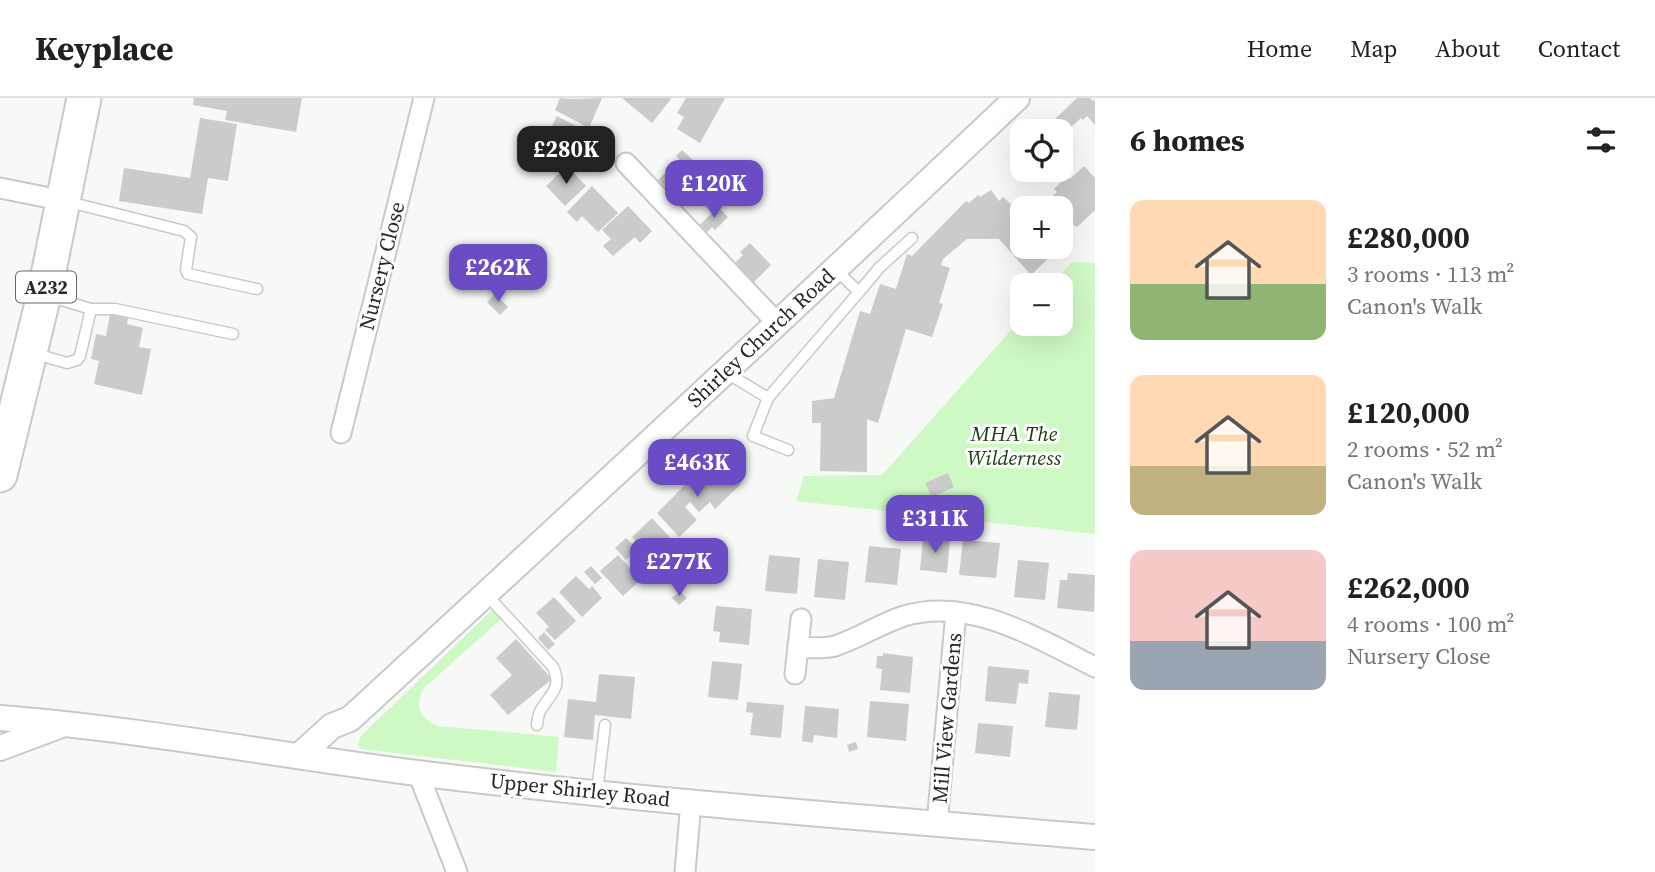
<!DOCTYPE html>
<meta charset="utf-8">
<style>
body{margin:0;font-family:"Source Serif 4",serif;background:#f2f2f2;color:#202124;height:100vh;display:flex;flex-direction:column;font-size:26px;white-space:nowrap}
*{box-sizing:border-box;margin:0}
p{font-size:23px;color:#757577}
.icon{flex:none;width:38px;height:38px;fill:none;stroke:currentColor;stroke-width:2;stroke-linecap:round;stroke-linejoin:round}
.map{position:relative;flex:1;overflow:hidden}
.panel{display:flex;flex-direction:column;background:#fff;width:560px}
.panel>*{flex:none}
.controls{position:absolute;left:1010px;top:21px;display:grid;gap:14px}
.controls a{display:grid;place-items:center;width:63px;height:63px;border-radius:14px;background:#fff;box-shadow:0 7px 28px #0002;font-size:35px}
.price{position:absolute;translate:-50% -60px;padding:0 16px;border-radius:14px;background:#6a4cc5;color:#fff;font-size:23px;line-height:46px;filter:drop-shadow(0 2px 4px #0008)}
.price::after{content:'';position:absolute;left:50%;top:42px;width:21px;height:16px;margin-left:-10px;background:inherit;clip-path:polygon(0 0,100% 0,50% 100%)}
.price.current{background:#222;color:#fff}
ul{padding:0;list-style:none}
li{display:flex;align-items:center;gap:21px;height:175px;padding:0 35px}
li span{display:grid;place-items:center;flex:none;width:196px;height:140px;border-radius:14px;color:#555}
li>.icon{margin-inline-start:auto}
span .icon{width:84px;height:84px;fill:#fffc;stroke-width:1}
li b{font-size:30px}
h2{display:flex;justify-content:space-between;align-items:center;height:84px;padding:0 35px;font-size:30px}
header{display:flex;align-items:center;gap:42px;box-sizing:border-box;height:98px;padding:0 35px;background:#fff;border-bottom:2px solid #e0e0e0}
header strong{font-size:33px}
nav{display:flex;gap:38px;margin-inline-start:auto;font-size:24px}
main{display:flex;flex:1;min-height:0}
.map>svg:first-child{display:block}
.green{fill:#cef9c4}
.building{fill:#caccc9}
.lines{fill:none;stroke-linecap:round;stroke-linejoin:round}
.service-casing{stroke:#c8cac7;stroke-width:13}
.minor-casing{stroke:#c8cac7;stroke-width:23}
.tertiary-casing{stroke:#c8cac7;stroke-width:28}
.trunk-casing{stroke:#c8cac7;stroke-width:37}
.service{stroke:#fff;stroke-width:10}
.minor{stroke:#fff;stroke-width:19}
.tertiary{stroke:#fff;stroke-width:24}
.trunk{stroke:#fff;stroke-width:33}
.labels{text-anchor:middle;stroke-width:6;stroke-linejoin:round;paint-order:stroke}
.shield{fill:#fff;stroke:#676867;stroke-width:2}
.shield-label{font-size:19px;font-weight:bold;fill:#262726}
.street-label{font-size:21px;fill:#262726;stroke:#fff}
.park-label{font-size:21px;font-style:italic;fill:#173e0d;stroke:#fff}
</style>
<header>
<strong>Keyplace</strong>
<nav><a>Home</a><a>Map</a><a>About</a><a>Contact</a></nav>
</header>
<main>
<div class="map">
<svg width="1095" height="774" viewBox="0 0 1095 774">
<rect width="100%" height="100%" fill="#f6f9f6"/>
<g class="green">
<path d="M1072,164L1095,165V436L796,403L804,378L882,377L1022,220V226H1060V187H1051Z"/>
<path d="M493,511L502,520L424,590C414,609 419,620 438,628L559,639L556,674L361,651L358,646L361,638Z"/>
</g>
<g class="building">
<path d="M194,0H302L296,34L225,22L227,13L193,7Z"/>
<path d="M560,0L570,1L602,0L589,30L555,12Z"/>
<path d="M622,0H669L671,1L652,25Z"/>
<path d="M686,0H725L700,45L677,31L684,19L677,15Z"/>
<path d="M1077,0H1090L1093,3L1095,1V27L1087,18L1083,22L1081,20L1063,37L1051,25Z"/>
<path d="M557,18L582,31L569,57L544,44Z"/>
<path d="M200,20L237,26L228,83L208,80L202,116L119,103L124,70L190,80Z"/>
<path d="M682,52L696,65L688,72L676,58Z"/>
<path d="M545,54L563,55L562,70L545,69Z"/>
<path d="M675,66L697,88L680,104L658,82Z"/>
<path d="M567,68L586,88L565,108L546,88Z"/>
<path d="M1084,68L1095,80V112L1077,129L1060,119V110L1042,108L1057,94L1054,91L1067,78L1070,81Z"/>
<path d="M592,88L618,115L598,134L582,118L577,124L567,114Z"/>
<path d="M991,92L999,103L1003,99L1011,106L1015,103L1022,110L1025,107L1028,110H1022V149H1060L1031,177L999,141H967L943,161L941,167L950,170L939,205L943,206L932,239L906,231L878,325L867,321V374L820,373L821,325H812V303L834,300L860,213L870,216L880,186L896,191L907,156L912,158L966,103L969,105L978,97L980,99Z"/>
<path d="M628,108L652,133L640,145L635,139L613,158L603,148L611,141L602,132Z"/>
<path d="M718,109L728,119L715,132L712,129L707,134L700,127Z"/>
<path d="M750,145L771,167L753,185L734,166L743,157L740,154Z"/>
<path d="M495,196L508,209L500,217L487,204Z"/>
<path d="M110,216L128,220L127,226L143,230L139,249L151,251L142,297L94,286L99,263L91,261L96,236L106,238Z"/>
<path d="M712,369L723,381L730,374L741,386L715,411L710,404L699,414L690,404L685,409L697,422L679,439L657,415L698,374L702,379Z"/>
<path d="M948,375L954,389L932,399L925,385Z"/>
<path d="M652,420L675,445L651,467L639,454L643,451L632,439Z"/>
<path d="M923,438L950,441L947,475L920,472Z"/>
<path d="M626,440L637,451L626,462L615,450Z"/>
<path d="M963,442L1000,445L996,480L959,477Z"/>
<path d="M869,448L901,451L897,487L865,484Z"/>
<path d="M618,457L630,470L633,467L644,479L623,498L600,473Z"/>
<path d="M769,457L800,460L797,496L765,493Z"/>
<path d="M818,461L849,464L845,502L814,499Z"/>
<path d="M1018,462L1049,465L1045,502L1014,499Z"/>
<path d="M591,468L602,480L595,486L584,474Z"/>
<path d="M1068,475L1095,477L1094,514L1057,510L1060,482H1067Z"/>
<path d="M576,478L589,491L592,488L602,500L582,519L559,494Z"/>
<path d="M680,493L687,500L679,507L672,500Z"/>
<path d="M554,499L576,523L555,542L545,532L549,529L536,515Z"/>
<path d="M716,508L752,511L749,547L719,544L720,534L713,533Z"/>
<path d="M544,534L555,546L548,552L538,540Z"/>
<path d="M516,541L552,581L508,617L490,597L512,577L496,560Z"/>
<path d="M883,555L913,559L910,595L880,592L882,571L876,570L877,558H883Z"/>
<path d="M712,563L742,566L738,602L708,599Z"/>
<path d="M988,568L1029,572L1028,586L1019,585L1016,606L985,603Z"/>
<path d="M599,576L635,579L631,621L595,617L593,642L564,639L568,601L596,604Z"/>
<path d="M1049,594L1080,597L1077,632L1045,629Z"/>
<path d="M870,603L909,606L906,643L867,639Z"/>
<path d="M747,604L784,607L781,640L750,637L753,615L746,614Z"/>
<path d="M805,608L839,611L837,640L814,637L813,645L802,643Z"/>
<path d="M978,625L1013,628L1010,659L975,655Z"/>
<path d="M856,644L858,651L849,654L847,647Z"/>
</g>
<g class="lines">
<g class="service-casing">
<g id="service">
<path d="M69,104L184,133L191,139L186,172L188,176L257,191"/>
<path d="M859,194L880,169L912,140"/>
<path d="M48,198L91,211"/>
<path d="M36,256L67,265L77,262L80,258L91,211H115L233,236"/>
<path d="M727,275L768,300L859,194L836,172"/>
<path d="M768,300L753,338L788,352"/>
<path d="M486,496L553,569C562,588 552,595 542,610C538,615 538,621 537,627"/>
<path d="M597,694L605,627"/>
</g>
</g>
<g class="minor-casing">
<g id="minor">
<path d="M626,65L777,225"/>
<path d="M0,90L65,103"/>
<path d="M341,335L424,0"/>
<path d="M798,549C810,550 823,551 835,548C859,540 880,526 904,518C970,498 1038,541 1095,569"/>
<path d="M795,576L801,521"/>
<path d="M418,675L457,774"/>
<path d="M937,726L956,514"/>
<path d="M685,774L691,704"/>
</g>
</g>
<g class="tertiary-casing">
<g id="tertiary">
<path d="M0,620C140,631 278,657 417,675C642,703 869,720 1095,739"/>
<path d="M0,650L59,628"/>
<path d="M300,657L332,628L350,621C574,415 796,209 1017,0"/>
</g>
</g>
<g class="trunk-casing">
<path id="trunk" d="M0,377L44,197L84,0"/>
</g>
<use href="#service" class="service"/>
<use href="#minor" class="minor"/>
<use href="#tertiary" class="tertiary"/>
<use href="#trunk" class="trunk"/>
</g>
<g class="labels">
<rect class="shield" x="16" y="173.5" width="60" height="31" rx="5"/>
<g class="shield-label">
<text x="46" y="196">A232</text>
</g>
<g class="street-label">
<text transform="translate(382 168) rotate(-76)" y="7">Nursery Close</text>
<text transform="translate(761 240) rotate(-43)" y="7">Shirley Church Road</text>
<text transform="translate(947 620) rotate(-85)" y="7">Mill View Gardens</text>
<text transform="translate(580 692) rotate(6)" y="7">Upper Shirley Road</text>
</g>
<g class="park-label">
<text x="1014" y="343">MHA The<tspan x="1014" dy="24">Wilderness</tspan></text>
</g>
</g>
</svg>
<div class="controls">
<a><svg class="icon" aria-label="locate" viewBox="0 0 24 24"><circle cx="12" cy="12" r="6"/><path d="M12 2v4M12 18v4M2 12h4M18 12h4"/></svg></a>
<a>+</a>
<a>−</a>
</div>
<b class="price current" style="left:566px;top:88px">£280K</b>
<b class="price" style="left:714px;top:122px">£120K</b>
<b class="price" style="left:498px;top:206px">£262K</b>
<b class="price" style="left:697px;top:401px">£463K</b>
<b class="price" style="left:935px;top:457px">£311K</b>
<b class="price" style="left:679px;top:500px">£277K</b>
</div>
<section class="panel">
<h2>6 homes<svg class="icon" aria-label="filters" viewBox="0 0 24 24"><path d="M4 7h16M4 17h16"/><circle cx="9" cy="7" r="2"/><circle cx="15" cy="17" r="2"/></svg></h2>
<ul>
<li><span style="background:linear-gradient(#ffd9b3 60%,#8fb573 0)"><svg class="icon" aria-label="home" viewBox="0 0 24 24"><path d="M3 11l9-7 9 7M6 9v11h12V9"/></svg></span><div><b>£280,000</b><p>3 rooms · 113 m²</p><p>Canon's Walk</p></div></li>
<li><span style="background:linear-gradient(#ffd9b3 65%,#c2b280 0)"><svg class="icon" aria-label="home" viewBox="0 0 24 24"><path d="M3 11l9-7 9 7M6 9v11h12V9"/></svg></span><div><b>£120,000</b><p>2 rooms · 52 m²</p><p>Canon's Walk</p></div></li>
<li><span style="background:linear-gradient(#f6c9c9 65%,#9aa5b1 0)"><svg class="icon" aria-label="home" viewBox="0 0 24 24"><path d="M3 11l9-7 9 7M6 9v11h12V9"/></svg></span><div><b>£262,000</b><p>4 rooms · 100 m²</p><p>Nursery Close</p></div></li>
</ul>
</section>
</main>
